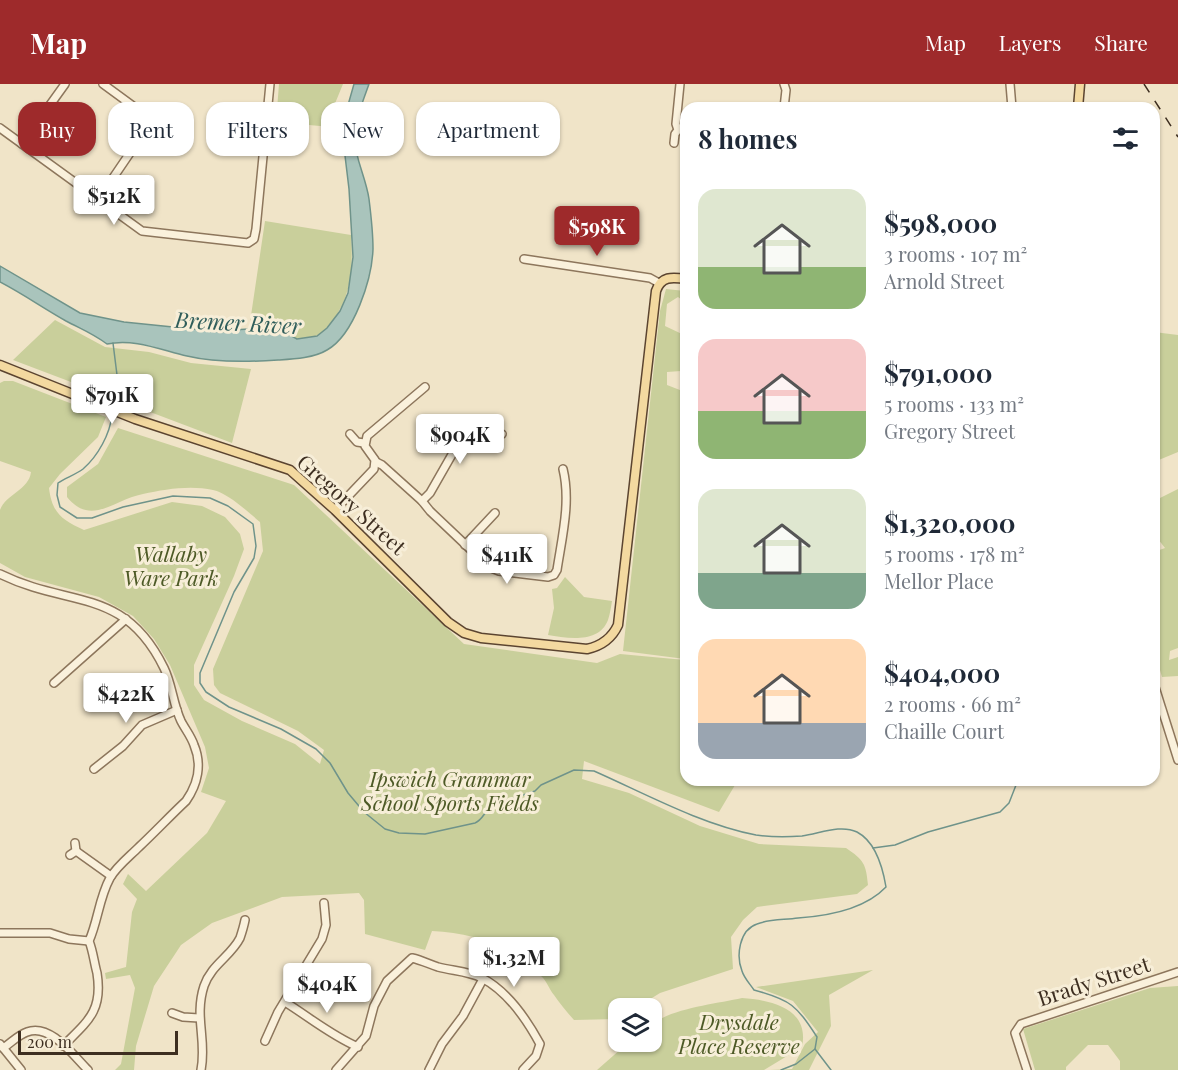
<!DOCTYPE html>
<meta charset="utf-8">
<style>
body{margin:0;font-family:"Playfair Display",serif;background:#f6f6f7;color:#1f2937;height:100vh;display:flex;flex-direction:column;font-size:22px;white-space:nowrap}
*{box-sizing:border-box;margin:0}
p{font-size:20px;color:#747a83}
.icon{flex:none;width:33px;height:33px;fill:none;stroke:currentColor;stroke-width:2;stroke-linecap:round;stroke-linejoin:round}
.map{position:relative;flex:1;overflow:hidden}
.side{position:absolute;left:680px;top:18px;width:480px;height:684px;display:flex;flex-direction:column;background:#fff;border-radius:18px;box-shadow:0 2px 4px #0004}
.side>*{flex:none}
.banner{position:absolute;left:18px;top:18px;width:570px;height:54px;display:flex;gap:12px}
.controls{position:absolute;left:608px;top:914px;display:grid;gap:12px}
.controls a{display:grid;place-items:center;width:54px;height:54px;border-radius:12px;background:#fff;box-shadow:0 2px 4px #0004;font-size:30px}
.scale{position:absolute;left:18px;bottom:15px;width:160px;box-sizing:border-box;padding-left:6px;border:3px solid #3d2e20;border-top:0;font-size:16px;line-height:21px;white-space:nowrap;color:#3d2e20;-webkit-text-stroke:4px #f7eed8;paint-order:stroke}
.price{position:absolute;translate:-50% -51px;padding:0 14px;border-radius:6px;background:#fff;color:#222;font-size:20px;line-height:39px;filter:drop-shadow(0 2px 3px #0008)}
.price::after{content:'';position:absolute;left:50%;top:36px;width:18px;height:14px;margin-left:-9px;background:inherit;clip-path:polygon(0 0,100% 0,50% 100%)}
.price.selected{background:#9e2a2b;color:#fff}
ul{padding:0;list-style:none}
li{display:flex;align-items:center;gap:18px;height:150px;padding:0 18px}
li span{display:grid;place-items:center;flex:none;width:168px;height:120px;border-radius:18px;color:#555}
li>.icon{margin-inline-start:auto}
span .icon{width:72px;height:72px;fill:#fffc;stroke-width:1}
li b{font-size:26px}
h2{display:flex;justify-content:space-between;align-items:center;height:72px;padding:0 18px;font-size:26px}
.chip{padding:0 21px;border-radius:18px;background:#fff;box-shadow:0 2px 4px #0004;font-size:21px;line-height:54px}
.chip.selected{background:#9e2a2b;color:#fff}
header{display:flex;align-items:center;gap:36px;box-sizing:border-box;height:84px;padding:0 30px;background:#9e2a2b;color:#fff}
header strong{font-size:28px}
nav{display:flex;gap:33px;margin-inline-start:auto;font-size:21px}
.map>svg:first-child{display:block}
.green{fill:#c9cf9b}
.water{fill:#a9c4bc;stroke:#6f938a;stroke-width:1.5}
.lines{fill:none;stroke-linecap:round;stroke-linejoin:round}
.stream{stroke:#6f938a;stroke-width:1.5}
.minor-casing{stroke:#8d765c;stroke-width:10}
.major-casing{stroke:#5b4430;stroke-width:11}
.minor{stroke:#faf1dc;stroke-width:7}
.major{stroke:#f3d9a0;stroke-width:8}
.rail{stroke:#3d2e20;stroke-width:1.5;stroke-dasharray:10 10;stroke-linecap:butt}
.labels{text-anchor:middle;stroke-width:6;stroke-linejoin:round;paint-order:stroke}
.street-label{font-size:21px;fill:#3d2e20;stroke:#f7eed8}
.park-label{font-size:21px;font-style:italic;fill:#4d5a26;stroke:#f7eed8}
.water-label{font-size:22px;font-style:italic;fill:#2f5d5a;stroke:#f7eed8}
</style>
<header>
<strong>Map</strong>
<nav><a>Map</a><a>Layers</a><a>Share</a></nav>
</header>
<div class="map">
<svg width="1178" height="986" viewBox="0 0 1178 986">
<rect width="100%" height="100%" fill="#f0e4c8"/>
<g class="green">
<path d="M279,0H343L334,22L331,43L276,38Z"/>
<path d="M265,137L351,151C353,182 352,211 333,236C328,242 323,250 315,252C310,254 303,254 297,255C281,245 267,245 249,245Z"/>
<path d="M666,205L685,207V218L678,213L667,220L665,242L684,251L685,269L681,287L667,288V301L685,308V575L623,567L660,227Z"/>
<path d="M55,236L105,263L149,268L191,279L251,285L232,359L13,276Z"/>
<path d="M1154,248L1178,251V368L1154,378Z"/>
<path d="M4,297H13L106,333L98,353L60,390L49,404C52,429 62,436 84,446L172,418L202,422L225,433L240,450L244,465L234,492L194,581V601L204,616L242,637L295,660L320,680L324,666L298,647L220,609L214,601L213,585L263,467L260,438C248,428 228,409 213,406C191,401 165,405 143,410C115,415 91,443 67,413V403L98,380L118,344L294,401L464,560L597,579L620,570L685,576L686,696H738L719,728L584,677L582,695L629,709L700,742L759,760L846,764C864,776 866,780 868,801L857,810L757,823L743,836L731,853L733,885L660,909L636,924H618V935L574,936C567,928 560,920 554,911C549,905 547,897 541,892C510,862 475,849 432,847L425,866L365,850L364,816L359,809L282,813L212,839L181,861L154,902L136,962L134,986H115L121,980L135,904L130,891L106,895L105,889L126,883L132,828L137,815L123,800L128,790L146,807L207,749L226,717L201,708L209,684L205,663L170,581L154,555L133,532L99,513L25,493L0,479V426C6,410 29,406 31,388L0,377V299Z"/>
<path d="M1178,405V564L1170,567L1169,576L1178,573V592L1162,593L1154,565V468L1165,464L1158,455L1154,457V417Z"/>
<path d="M565,493L584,513L612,517C611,523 610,530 608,536C599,560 567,554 548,551L554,524L552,505L557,504Z"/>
<path d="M873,886L829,911L831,942L809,986H770L792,985L805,960L818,948L793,917L756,903Z"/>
<path d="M1178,902V986H1120V977L1108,961H1088L1066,983V986H1035L1023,945L1150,904Z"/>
<path d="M742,914C772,916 810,925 802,963L764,986H597L630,957H651V941C672,924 716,920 742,914Z"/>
</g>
<path class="water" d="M354,0H369C364,14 354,39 354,53C355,74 366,94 369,115C371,131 373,149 373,165C372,195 354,251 327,266C314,274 294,275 278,276C249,278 216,279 187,272C161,266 134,254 107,260C92,249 81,245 66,237C43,224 23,210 0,198V182L80,229L124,238L222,248C247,244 274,241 297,255L317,252L327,244L340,227L348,209L353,173L349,105L343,55L344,35Z"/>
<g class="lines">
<g class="stream">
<path d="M112,323L117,291L113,259"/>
<path d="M112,331C110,350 98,372 83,385C75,391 65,394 58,399L57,411L60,423L77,434H92L123,423L173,412L210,414L228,422L253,440L256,462L254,474L234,508L200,589V599L206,608L229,623L281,645L316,665L330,679L348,709L364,728L385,745L399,749L425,750L475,739C483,736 485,726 493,721L535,707L541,701L574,686L594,687C646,710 700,740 756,751C770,753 788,753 802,752C819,750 840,740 857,748C876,758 883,785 886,803C864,826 828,832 798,834C784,836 769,835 757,840C739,846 736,872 742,887C744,894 750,900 754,906C791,916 796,921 817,953L815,965L796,980L781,986"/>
<path d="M873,764L895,761L928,748L1000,728L1009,719L1018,696"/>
<path d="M815,965L831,986"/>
</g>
<g class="minor-casing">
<g id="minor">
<path d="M1010,0L1012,24"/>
<path d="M784,24L786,6L784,0"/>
<path d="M0,44L142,147L248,159L254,155L256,145L270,0"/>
<path d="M674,59L675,50L678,46L676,40L680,0"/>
<path d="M22,60L65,0"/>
<path d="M98,116L151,38L148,33L103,0"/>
<path d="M524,175L650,194L659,199"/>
<path d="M350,350L357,358L364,359"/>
<path d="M376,378L382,381L422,417L430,427L489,483L499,487L548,493L554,491L557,486C562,453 571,418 563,385"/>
<path d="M422,417L430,409L466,346L479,343L502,350"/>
<path d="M335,426L374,385L375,376L365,362L367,352L425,303"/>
<path d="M465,461L495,429"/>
<path d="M0,490C69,524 124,502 164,584C172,600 173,620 181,637C185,645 191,652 194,661C202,680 198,700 186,717C170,732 155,748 139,763C129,773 117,782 110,794C99,814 98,837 89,857C93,867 94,878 97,889C103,927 88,937 63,962"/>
<path d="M54,599L126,535"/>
<path d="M1154,600L1178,676"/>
<path d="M94,685L123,662L142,641L177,626"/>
<path d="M76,767L111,792"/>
<path d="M70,771L76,767L75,759"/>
<path d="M0,849H50L69,855L89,857"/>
<path d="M285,918C309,933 332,952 358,963"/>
<path d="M172,929L183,933L199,934"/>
<path d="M265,957L278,928L322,855L326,841L324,819"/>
<path d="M0,960L21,986"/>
<path d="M3,964C11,959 18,951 27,948C50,939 73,971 88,986"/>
<path d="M201,986C207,956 194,933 204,902C211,881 231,872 240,854C242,848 244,841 245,836"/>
<path d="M336,986L366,952L374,922L387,897L412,874C421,876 429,880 438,883C453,887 468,887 482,894C507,907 527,936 540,960L536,972L523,986"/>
<path d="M429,986L442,960L463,932L483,895"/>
<path d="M1027,986L1015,949L1021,940L1178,888"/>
</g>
</g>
<g class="major-casing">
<g id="major">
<path d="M1078,24L1080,0"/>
<path d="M0,281L135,335L290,386L335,426L448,538L464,549L481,554L587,565C601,562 612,554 618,541L656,207C661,192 672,193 686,195"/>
</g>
</g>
<use href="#minor" class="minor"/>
<use href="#major" class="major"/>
<path class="rail" d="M1144,0L1178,53"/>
</g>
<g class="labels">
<g class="street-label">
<text transform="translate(351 421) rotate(42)" y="7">Gregory Street</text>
<text transform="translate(1094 898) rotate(-18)" y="7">Brady Street</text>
</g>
<g class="park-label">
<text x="171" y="478">Wallaby<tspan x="171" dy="24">Ware Park</tspan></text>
<text x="450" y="703">Ipswich Grammar<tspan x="450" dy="24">School Sports Fields</tspan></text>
<text x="739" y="946">Drysdale<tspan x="739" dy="24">Place Reserve</tspan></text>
</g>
<g class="water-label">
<text transform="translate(238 239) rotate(3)" y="8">Bremer River</text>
</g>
</g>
</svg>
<div class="controls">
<a><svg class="icon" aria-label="layers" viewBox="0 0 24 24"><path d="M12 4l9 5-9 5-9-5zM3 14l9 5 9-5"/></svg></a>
</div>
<div class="scale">200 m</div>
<b class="price" style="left:114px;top:142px">$512K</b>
<b class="price selected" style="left:597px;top:173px">$598K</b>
<b class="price" style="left:112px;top:341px">$791K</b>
<b class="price" style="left:460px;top:381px">$904K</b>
<b class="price" style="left:507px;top:501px">$411K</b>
<b class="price" style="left:126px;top:640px">$422K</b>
<b class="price" style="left:514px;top:904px">$1.32M</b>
<b class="price" style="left:327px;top:930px">$404K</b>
<div class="banner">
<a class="chip selected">Buy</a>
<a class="chip">Rent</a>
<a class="chip">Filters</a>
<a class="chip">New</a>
<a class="chip">Apartment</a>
</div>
<section class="side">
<h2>8 homes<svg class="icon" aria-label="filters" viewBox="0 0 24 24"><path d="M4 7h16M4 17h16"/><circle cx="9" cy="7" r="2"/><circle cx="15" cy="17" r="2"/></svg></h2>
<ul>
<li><span style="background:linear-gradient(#dfe7d0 65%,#8fb573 0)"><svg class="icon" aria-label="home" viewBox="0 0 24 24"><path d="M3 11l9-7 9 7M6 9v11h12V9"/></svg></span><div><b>$598,000</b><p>3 rooms · 107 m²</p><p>Arnold Street</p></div></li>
<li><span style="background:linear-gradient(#f6c9c9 60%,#8fb573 0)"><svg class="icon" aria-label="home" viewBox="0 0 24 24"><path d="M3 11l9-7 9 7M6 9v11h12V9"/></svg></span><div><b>$791,000</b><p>5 rooms · 133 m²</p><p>Gregory Street</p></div></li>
<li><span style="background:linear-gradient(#dfe7d0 70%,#7fa58c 0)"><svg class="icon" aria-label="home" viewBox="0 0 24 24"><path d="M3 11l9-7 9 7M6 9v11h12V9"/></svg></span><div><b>$1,320,000</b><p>5 rooms · 178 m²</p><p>Mellor Place</p></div></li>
<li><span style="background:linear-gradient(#ffd9b3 70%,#9aa5b1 0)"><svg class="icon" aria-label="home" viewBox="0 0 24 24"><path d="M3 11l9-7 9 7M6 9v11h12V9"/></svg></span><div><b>$404,000</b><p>2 rooms · 66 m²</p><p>Chaille Court</p></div></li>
</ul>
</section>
</div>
